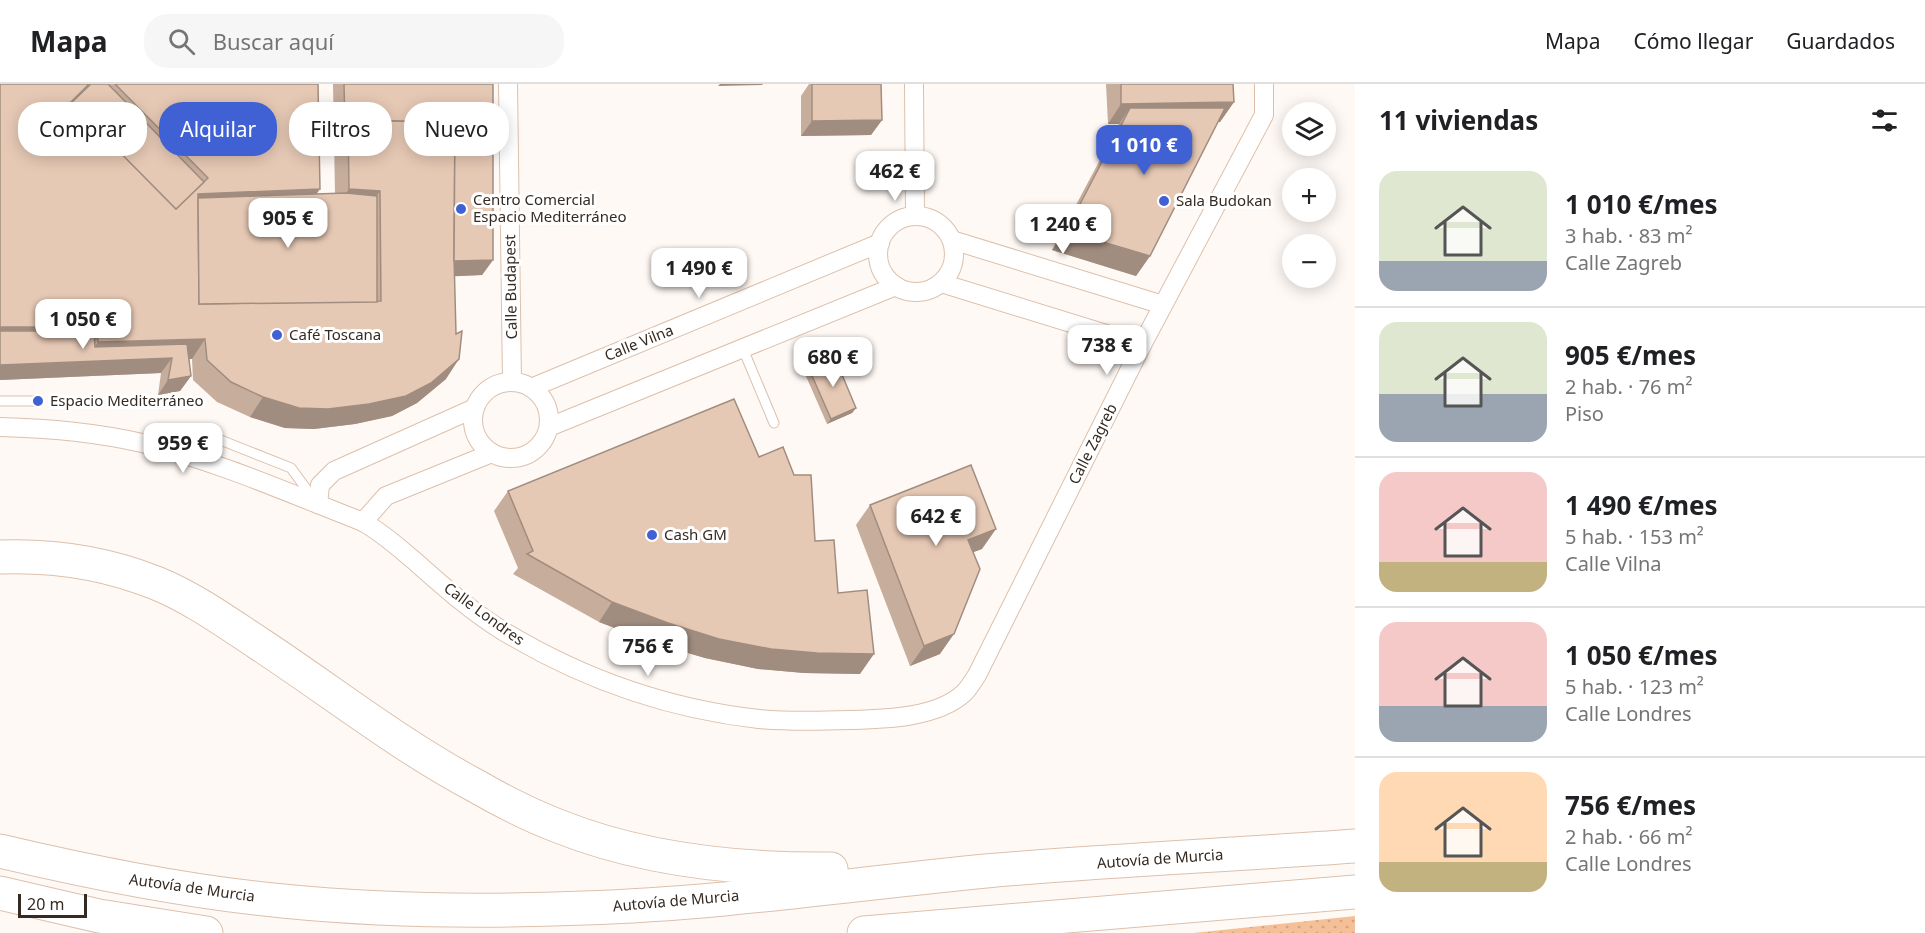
<!DOCTYPE html>
<html lang="es">
<meta charset="utf-8">
<style>
body{margin:0;font-family:"Noto Sans",sans-serif;background:#f6f6f6;color:#202124;height:100vh;display:flex;flex-direction:column;font-size:22px;white-space:nowrap}
*{box-sizing:border-box;margin:0}
p{font-size:20px;color:#757577}
.icon{flex:none;width:33px;height:33px;fill:none;stroke:currentColor;stroke-width:2;stroke-linecap:round;stroke-linejoin:round}
.map{position:relative;flex:1;overflow:hidden}
.panel{display:flex;flex-direction:column;background:#fff;width:570px}
.panel>*{flex:none}
.hud{position:absolute;left:18px;top:18px;width:570px;height:54px;display:flex;gap:12px}
.controls{position:absolute;left:1282px;top:18px;display:grid;gap:12px}
.controls a{display:grid;place-items:center;width:54px;height:54px;border-radius:50%;background:#fff;box-shadow:0 3px 15px #0003;font-size:30px}
.scale{position:absolute;left:18px;bottom:15px;width:69px;box-sizing:border-box;padding-left:6px;border:3px solid #362b23;border-top:0;font-size:16px;line-height:21px;white-space:nowrap;color:#362b23;-webkit-text-stroke:4px #fff;paint-order:stroke}
.price{position:absolute;translate:-50% -51px;padding:0 14px;border-radius:12px;background:#fff;color:#222;font-size:20px;line-height:39px;filter:drop-shadow(0 2px 3px #0008)}
.price::after{content:'';position:absolute;left:50%;top:36px;width:18px;height:14px;margin-left:-9px;background:inherit;clip-path:polygon(0 0,100% 0,50% 100%)}
.price.active{background:#4061d3;color:#fff}
ul{padding:0;list-style:none}
li{display:flex;align-items:center;gap:18px;height:150px;padding:0 24px}
li+li{border-top:2px solid #e0e0e0}
li span{display:grid;place-items:center;flex:none;width:168px;height:120px;border-radius:18px;color:#555}
li>.icon{margin-inline-start:auto}
span .icon{width:72px;height:72px;fill:#fffc;stroke-width:1}
li b{font-size:26px}
h2{display:flex;justify-content:space-between;align-items:center;height:72px;padding:0 24px;font-size:26px}
.pill{padding:0 21px;border-radius:24px;background:#fff;box-shadow:0 3px 15px #0003;font-size:21px;line-height:54px}
.pill.active{background:#4061d3;color:#fff}
header{display:flex;align-items:center;gap:36px;box-sizing:border-box;height:84px;padding:0 30px;background:#fff;border-bottom:2px solid #e0e0e0}
header strong{font-size:28px}
nav{display:flex;gap:33px;margin-inline-start:auto;font-size:21px}
.search{width:420px;height:54px;background:#f6f6f6;display:flex;align-items:center;gap:15px;box-sizing:border-box;padding:0 21px;border-radius:24px;color:#757577;font-size:22px}
main{display:flex;flex:1;min-height:0}
.map>svg:first-child{display:block}
.grass{fill:url(#grass-dots)}
.lines{fill:none;stroke-linecap:round;stroke-linejoin:round}
.lane-casing{stroke:#dcc0ac;stroke-width:11}
.street-casing{stroke:#dcc0ac;stroke-width:20}
.highway-casing{stroke:#dcc0ac;stroke-width:35}
.lane{stroke:#fff;stroke-width:9}
.street{stroke:#fff;stroke-width:18}
.highway{stroke:#fff;stroke-width:33}
.wall{fill:#c6ad9c}
.shaded-wall{fill:#a18d7f}
.building{fill:#e6c9b5;stroke:#a18d7f;stroke-width:1.5}
.poi-dot{fill:#4061d3;stroke:#fff;stroke-width:2}
.labels{text-anchor:middle;stroke-width:6;stroke-linejoin:round;paint-order:stroke}
.poi-label{font-size:15px;fill:#362b23;stroke:#fff;text-anchor:start}
.street-label{font-size:15px;fill:#362b23;stroke:#fff}
</style>
<header>
<strong>Mapa</strong>
<div class="search"><svg class="icon" aria-label="search" viewBox="0 0 24 24"><circle cx="10" cy="10" r="6"/><path d="M15 15l6 6"/></svg>Buscar aquí</div>
<nav><a>Mapa</a><a>Cómo llegar</a><a>Guardados</a></nav>
</header>
<main>
<div class="map">
<svg width="1355" height="849" viewBox="0 0 1355 849">
<defs>
<pattern id="grass-dots" width="8" height="8" patternUnits="userSpaceOnUse" patternTransform="scale(1.5)"><rect width="8" height="8" fill="#f5bf97"/><path d="M2 2h.1M6 6h.1" fill="none" stroke="#d3a482" stroke-width="1.8" stroke-linecap="round"/></pattern>
</defs>
<rect width="100%" height="100%" fill="#fff9f5"/>
<path class="grass" d="M1355,832V849H1194Z"/>
<g class="lines">
<g class="lane-casing">
<g id="lane">
<path d="M743,265L774,339"/>
<path d="M0,317H38"/>
<path d="M203,349L291,384L313,414"/>
</g>
</g>
<g class="street-casing">
<g id="street">
<path d="M508,0L512,298"/>
<path d="M914,0L915,132"/>
<circle cx="916" cy="170" r="38"/>
<path d="M952,156L1163,221"/>
<path d="M941,199L1142,261"/>
<circle cx="511" cy="336" r="38"/>
<path d="M531,304L880,159"/>
<path d="M0,343C45,344 98,349 142,359C217,377 291,410 363,438C383,449 399,464 417,479C444,503 472,528 503,547C581,594 668,625 759,635C789,638 820,637 850,636C885,635 937,634 964,609C969,604 973,597 977,591L1142,261L1264,31V0"/>
<path d="M549,343L896,202"/>
<path d="M318,420L320,401L334,387L475,324"/>
<path d="M363,438L386,412L492,369"/>
</g>
</g>
<g class="highway-casing">
<g id="highway">
<path d="M0,473C54,471 106,479 156,499C193,514 226,538 258,559C331,607 399,661 476,702C502,717 529,731 558,742C643,776 740,786 831,785"/>
<path d="M0,767C93,789 187,808 283,817C383,827 484,828 584,824C718,820 852,800 986,787C1108,776 1233,771 1355,762"/>
<path d="M0,809L99,832L206,849"/>
<path d="M864,849L1355,808"/>
</g>
</g>
<use href="#lane" class="lane"/>
<use href="#street" class="street"/>
<use href="#highway" class="highway"/>
</g>
<g class="wall">
<path d="M0,0H318L316,110H335L333,0H493V176L482,191L454,192L446,295L417,319L392,332L355,340L314,345L285,344L250,333L217,318L193,296L192,275H189L191,292L180,307L158,311L161,289L0,296Z"/>
<path d="M809,0H881L882,36L871,51L801,52V12Z"/>
<path d="M1106,0H1233L1234,18L1220,38H1218L1150,172L1136,192L1052,166L1119,40H1108Z"/>
<path d="M809,285L856,324L852,329L827,340L805,290Z"/>
<path d="M759,373L815,457L838,509L860,590L804,589L758,585L705,574L654,559L599,538L513,490L518,484L494,427L508,407Z"/>
<path d="M870,421L982,465L973,468L940,570L910,582L856,441Z"/>
</g>
<g class="shaded-wall">
<path d="M720,0H763L762,1L718,2Z"/>
<path d="M1234,18L1220,38L1122,40L1130,24L1119,40H1108L1121,20Z"/>
<path d="M882,36L871,51L801,52L812,37Z"/>
<path d="M320,105L306,125L195,129L198,110Z"/>
<path d="M349,105L380,107L366,127L336,125Z"/>
<path d="M1066,147L1150,172L1136,192L1052,166Z"/>
<path d="M493,176L482,191L440,193L451,177Z"/>
<path d="M0,243H97L83,262L0,263Z"/>
<path d="M205,255L192,275L171,276L172,274L161,289L0,296V281L85,277L98,258Z"/>
<path d="M459,275L446,295L417,319L392,332L355,340L314,345L285,344L250,333L263,313Z"/>
<path d="M191,292L180,307L158,311L168,296Z"/>
<path d="M856,324L852,329L827,340L831,335Z"/>
<path d="M996,445L982,465L955,475L968,456Z"/>
<path d="M612,518L874,570L860,590L804,589L758,585L705,574L654,559L599,538Z"/>
<path d="M954,550L940,570L910,582L924,562Z"/>
</g>
<g class="building">
<path d="M0,0H89L71,18L176,125L208,94L115,0H318L320,105L198,110L199,220L381,217L380,107L349,105L348,36L455,38L454,173L456,250L462,247L459,275L431,299L406,312L369,320L328,325L299,324L263,313L231,298L207,276L205,255L98,258L97,243H0Z"/>
<path d="M91,0H108L204,98L176,125L71,19Z"/>
<path d="M344,0H493V176L454,177L455,38L348,36L345,41Z"/>
<path d="M812,0H881L882,36L812,37Z"/>
<path d="M1121,0H1233L1234,18L1121,20Z"/>
<path d="M1130,24H1225L1150,172L1066,147Z"/>
<path d="M346,109L377,112V218L199,220L198,114Z"/>
<path d="M0,247H94L95,263L187,260L191,292L168,296L172,274L0,281Z"/>
<path d="M835,274L856,324L831,335L809,285Z"/>
<path d="M734,315L759,373L783,363L794,391H811L815,457L834,456L838,509L867,506L874,570L817,569L771,565L719,555L668,539L612,518L527,470L533,467L508,407Z"/>
<path d="M971,381L996,445L968,456L980,485L954,550L924,562L870,421Z"/>
</g>
<g class="poi-dot">
<circle cx="1164" cy="117" r="6"/>
<circle cx="461" cy="125" r="6"/>
<circle cx="277" cy="251" r="6"/>
<circle cx="38" cy="317" r="6"/>
<circle cx="652" cy="451" r="6"/>
</g>
<g class="labels">
<g class="poi-label">
<text x="473" y="121">Centro Comercial<tspan x="473" dy="17">Espacio Mediterráneo</tspan></text>
<text x="1176" y="122">Sala Budokan</text>
<text x="289" y="256">Café Toscana</text>
<text x="50" y="322">Espacio Mediterráneo</text>
<text x="664" y="456">Cash GM</text>
</g>
<g class="street-label">
<text transform="translate(511 203) rotate(-91)" y="5">Calle Budapest</text>
<text transform="translate(639 259) rotate(-22)" y="5">Calle Vilna</text>
<text transform="translate(1093 360) rotate(-63)" y="5">Calle Zagreb</text>
<text transform="translate(484 530) rotate(36)" y="5">Calle Londres</text>
<text transform="translate(1160 775) rotate(-4)" y="5">Autovía de Murcia</text>
<text transform="translate(192 804) rotate(8)" y="5">Autovía de Murcia</text>
<text transform="translate(676 817) rotate(-5)" y="5">Autovía de Murcia</text>
</g>
</g>
</svg>
<div class="controls">
<a><svg class="icon" aria-label="layers" viewBox="0 0 24 24"><path d="M12 4l9 5-9 5-9-5zM3 14l9 5 9-5"/></svg></a>
<a>+</a>
<a>−</a>
</div>
<div class="scale">20 m</div>
<b class="price active" style="left:1144px;top:92px">1 010 €</b>
<b class="price" style="left:895px;top:118px">462 €</b>
<b class="price" style="left:288px;top:165px">905 €</b>
<b class="price" style="left:1063px;top:171px">1 240 €</b>
<b class="price" style="left:699px;top:215px">1 490 €</b>
<b class="price" style="left:83px;top:266px">1 050 €</b>
<b class="price" style="left:1107px;top:292px">738 €</b>
<b class="price" style="left:833px;top:304px">680 €</b>
<b class="price" style="left:183px;top:390px">959 €</b>
<b class="price" style="left:936px;top:463px">642 €</b>
<b class="price" style="left:648px;top:593px">756 €</b>
<div class="hud">
<a class="pill">Comprar</a>
<a class="pill active">Alquilar</a>
<a class="pill">Filtros</a>
<a class="pill">Nuevo</a>
</div>
</div>
<section class="panel">
<h2>11 viviendas<svg class="icon" aria-label="filters" viewBox="0 0 24 24"><path d="M4 7h16M4 17h16"/><circle cx="9" cy="7" r="2"/><circle cx="15" cy="17" r="2"/></svg></h2>
<ul>
<li><span style="background:linear-gradient(#dfe7d0 75%,#9aa5b1 0)"><svg class="icon" aria-label="home" viewBox="0 0 24 24"><path d="M3 11l9-7 9 7M6 9v11h12V9"/></svg></span><div><b>1 010 €/mes</b><p>3 hab. · 83 m²</p><p>Calle Zagreb</p></div></li>
<li><span style="background:linear-gradient(#dfe7d0 60%,#9aa5b1 0)"><svg class="icon" aria-label="home" viewBox="0 0 24 24"><path d="M3 11l9-7 9 7M6 9v11h12V9"/></svg></span><div><b>905 €/mes</b><p>2 hab. · 76 m²</p><p>Piso</p></div></li>
<li><span style="background:linear-gradient(#f6c9c9 75%,#c2b280 0)"><svg class="icon" aria-label="home" viewBox="0 0 24 24"><path d="M3 11l9-7 9 7M6 9v11h12V9"/></svg></span><div><b>1 490 €/mes</b><p>5 hab. · 153 m²</p><p>Calle Vilna</p></div></li>
<li><span style="background:linear-gradient(#f6c9c9 70%,#9aa5b1 0)"><svg class="icon" aria-label="home" viewBox="0 0 24 24"><path d="M3 11l9-7 9 7M6 9v11h12V9"/></svg></span><div><b>1 050 €/mes</b><p>5 hab. · 123 m²</p><p>Calle Londres</p></div></li>
<li><span style="background:linear-gradient(#ffd9b3 75%,#c2b280 0)"><svg class="icon" aria-label="home" viewBox="0 0 24 24"><path d="M3 11l9-7 9 7M6 9v11h12V9"/></svg></span><div><b>756 €/mes</b><p>2 hab. · 66 m²</p><p>Calle Londres</p></div></li>
</ul>
</section>
</main>
